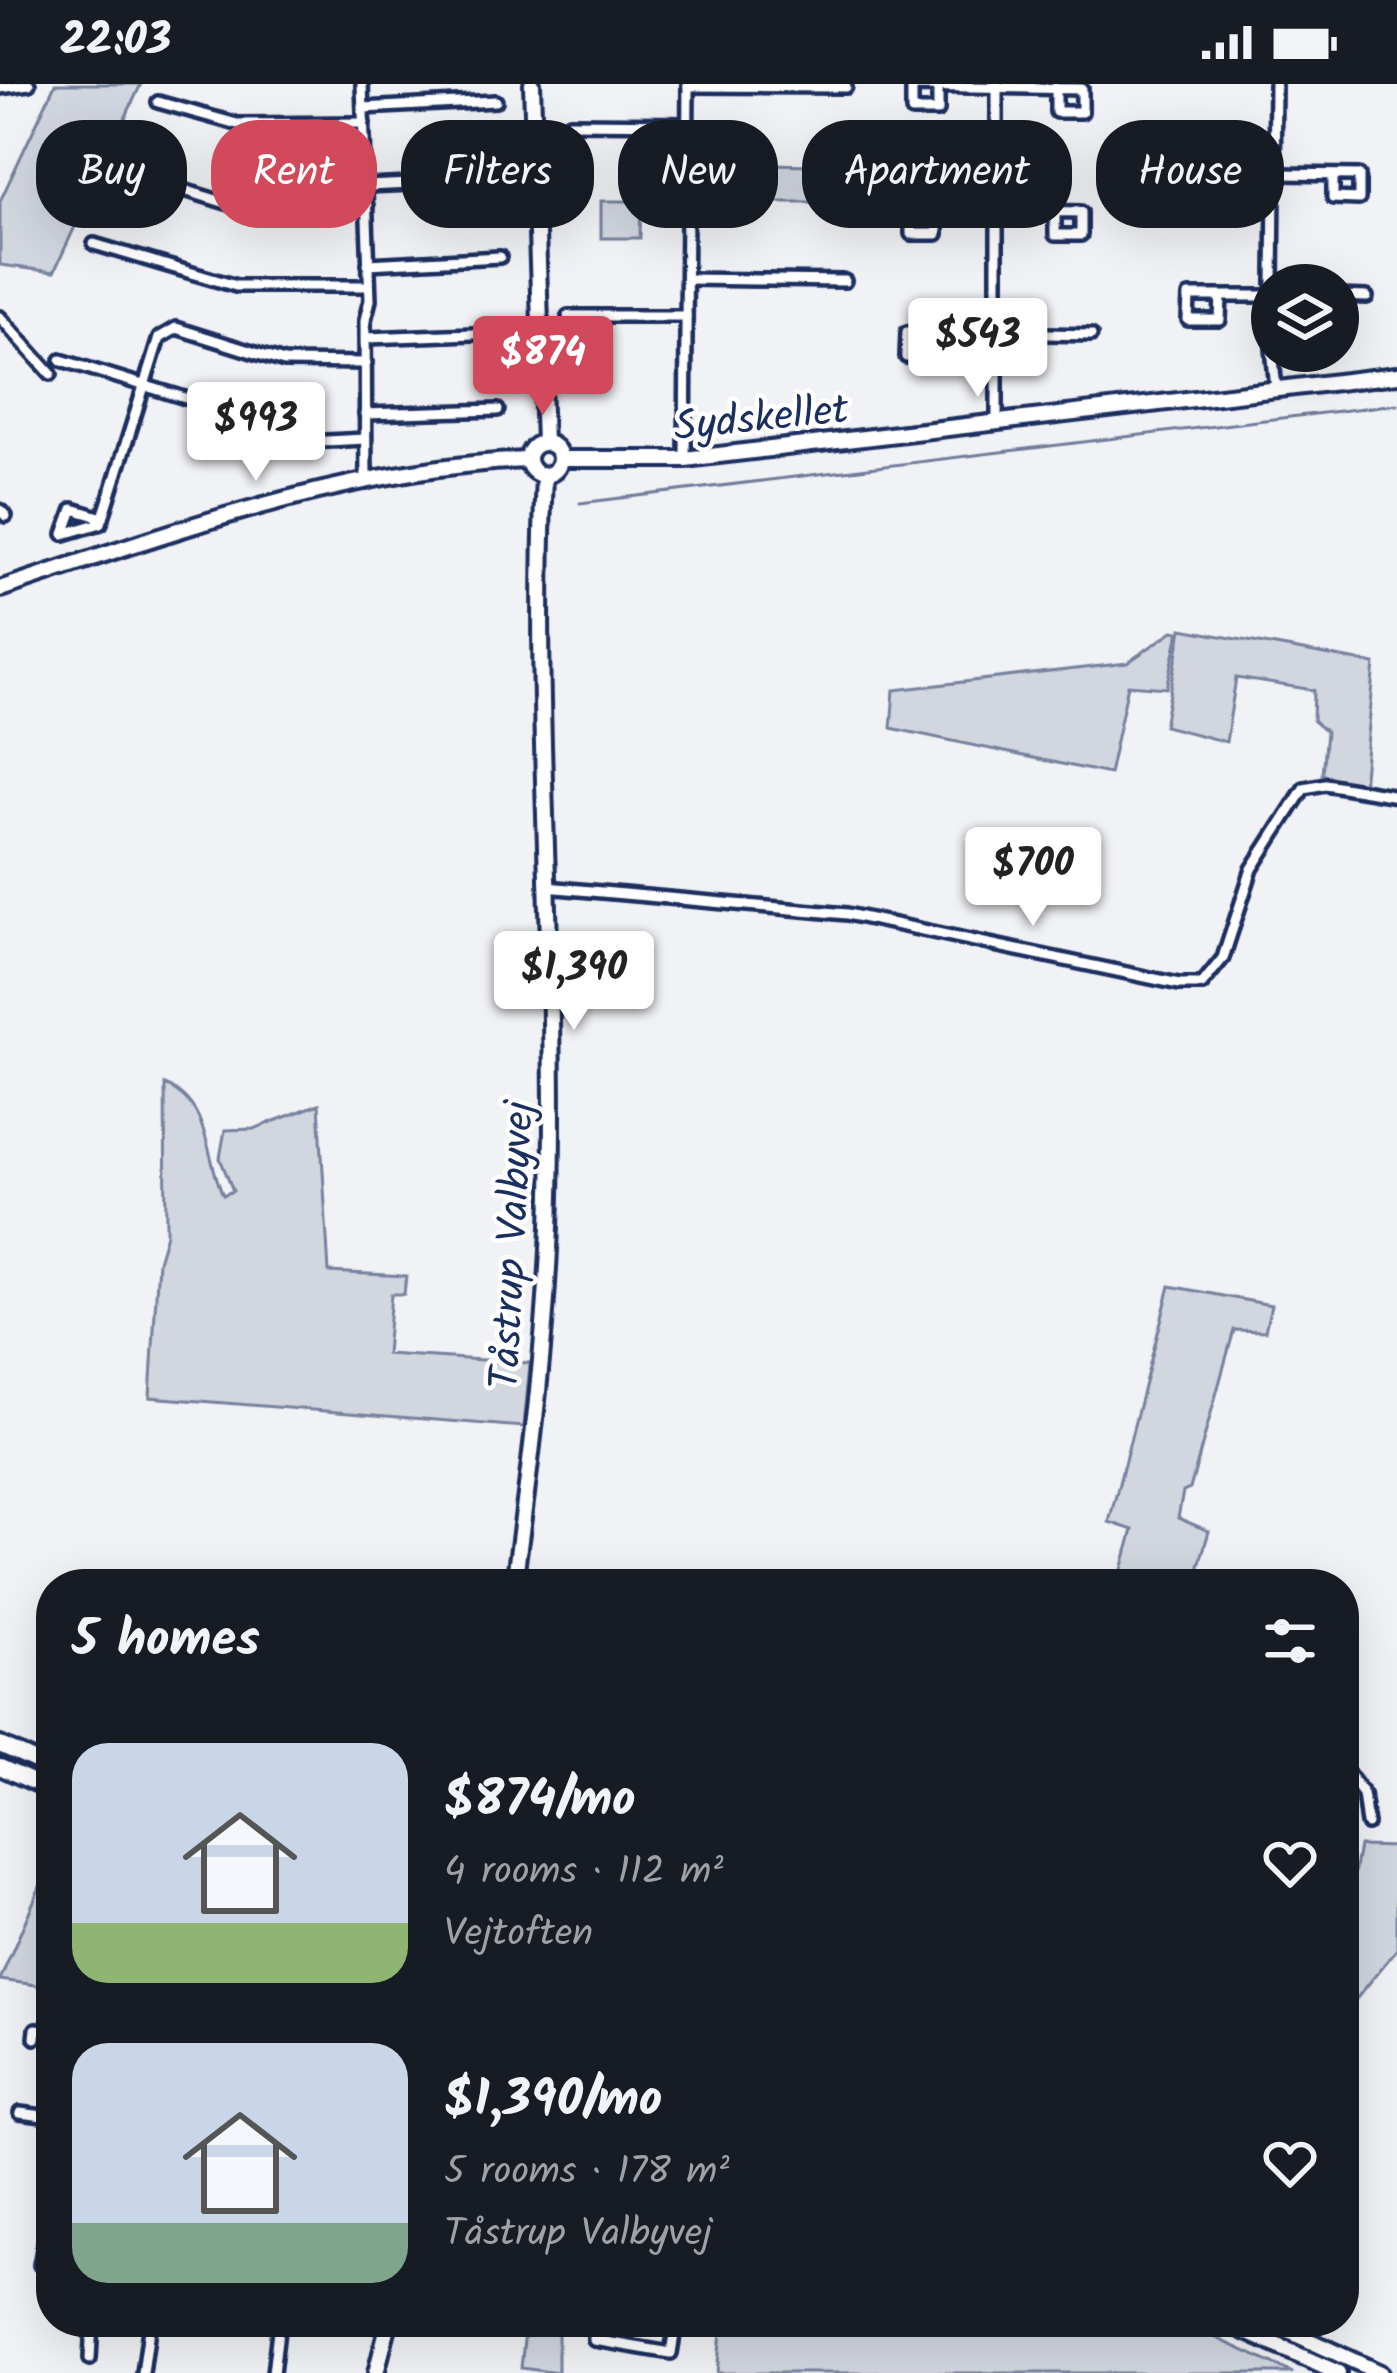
<!DOCTYPE html>
<meta charset="utf-8">
<style>
body{margin:0;font-family:Kalam,sans-serif;background:#20242c;color:#f1f3f6;height:100vh;display:flex;flex-direction:column;font-size:45px;white-space:nowrap}
*{box-sizing:border-box;margin:0}
p{font-size:39px;color:#9ea1a6}
.icon{flex:none;width:66px;height:66px;fill:none;stroke:currentColor;stroke-width:2;stroke-linecap:round;stroke-linejoin:round}
.map{position:relative;flex:1;overflow:hidden}
.sheet{position:absolute;left:36px;top:1485px;width:1323px;height:768px;display:flex;flex-direction:column;background:#171b24;border-radius:48px;box-shadow:0 12px 48px #0002}
.sheet>*{flex:none}
.guide{position:absolute;left:36px;top:36px;width:1326px;height:108px;display:flex;gap:24px}
.controls{position:absolute;left:1251px;top:180px;display:grid;gap:24px}
.controls a{display:grid;place-items:center;width:108px;height:108px;border-radius:50%;background:#171b24;box-shadow:0 12px 48px #0002;font-size:60px}
.price{position:absolute;translate:-50% -102px;padding:0 27px;border-radius:12px;background:#fff;color:#222;font-size:39px;line-height:78px;filter:drop-shadow(0 3px 6px #0008)}
.price::after{content:'';position:absolute;left:50%;top:72px;width:36px;height:27px;margin-left:-18px;background:inherit;clip-path:polygon(0 0,100% 0,50% 100%)}
.price.selected{background:#d1495b;color:#fff}
ul{padding:0;list-style:none}
li{display:flex;align-items:center;gap:36px;height:300px;padding:0 36px}
li span{display:grid;place-items:center;flex:none;width:336px;height:240px;border-radius:36px;color:#555}
li>.icon{margin-inline-start:auto}
span .icon{width:144px;height:144px;fill:#fffc;stroke-width:1}
li b{font-size:51px}
h2{display:flex;justify-content:space-between;align-items:center;height:144px;padding:0 36px;font-size:51px}
.pill{padding:0 42px;border-radius:48px;background:#171b24;box-shadow:0 12px 48px #0002;font-size:42px;line-height:108px}
.pill.selected{background:#d1495b;color:#fff}
.status{display:flex;justify-content:space-between;align-items:center;height:84px;padding:0 60px;background:#171b24;direction:ltr}
.status svg{height:33px;fill:currentColor}
.map>svg:first-child{display:block}
.green{fill:#d2d6df;stroke:#76829e;stroke-width:3}
.lines{fill:none;stroke-linecap:round;stroke-linejoin:round}
.stream{stroke:#707c9a;stroke-width:3}
.street-casing{stroke:#1b2f5e;stroke-width:18}
.secondary-casing{stroke:#1b2f5e;stroke-width:22}
.street{stroke:#fff;stroke-width:9}
.secondary{stroke:#fff;stroke-width:14}
.labels{text-anchor:middle;stroke-width:9;stroke-linejoin:round;paint-order:stroke}
.street-label{font-size:42px;fill:#1b2f5e;stroke:#fff}
</style>
<div class="status"><b>22:03</b><svg viewBox="0 0 49 12"><path d="M0 12V9h3v3zM5 12V6h3v6zM10 12V3h3v9zM15 12V0h3v12zM26 1h20v11H26zM47 4h2v5h-2z"/></svg></div>
<div class="map">
<svg width="1397" height="2289" viewBox="0 0 1397 2289">
<rect width="100%" height="100%" fill="#f1f2f5"/>
<filter id="ink" filterUnits="userSpaceOnUse"><feTurbulence type="fractalNoise" baseFrequency=".00833" numOctaves="2"/><feDisplacementMap in="SourceGraphic" scale="24" xChannelSelector="R" yChannelSelector="G"/><feConvolveMatrix kernelMatrix="1 2 1 2 8 2 1 2 1" color-interpolation-filters="sRGB"/></filter>
<g filter="url(#ink)">
<g class="green">
<path d="M55,0H141L54,188L0,181V117Z"/>
<path d="M732,79L811,81V118H731Z"/>
<path d="M601,117H641L640,154H601Z"/>
<path d="M1182,545L1375,580L1363,703L1322,690L1326,648L1313,637L1314,606L1236,594L1226,658L1164,642Z"/>
<path d="M1173,547L1179,548L1167,604L1128,601L1109,690L891,644L894,606L1127,579Z"/>
<path d="M165,1001C210,1019 205,1072 223,1111L233,1107L220,1074L225,1046L254,1045L319,1020L329,1188L406,1192L404,1210H391L386,1270L530,1279L524,1343L150,1313L158,1177L166,1150Z"/>
<path d="M1170,1202L1271,1221L1265,1247L1234,1246L1190,1405L1183,1408L1178,1434L1209,1447L1194,1500H1118L1133,1446L1109,1438Z"/>
<path d="M1359,1762L1397,1763V1865L1344,1930V1846Z"/>
<path d="M51,1777V1903L0,1896Z"/>
<path d="M526,2238H558V2289L521,2284Z"/>
<path d="M722,2238H1181L1293,2289H717Z"/>
</g>
<g class="lines">
<path class="stream" d="M580,419L1397,320"/>
<g class="street-casing">
<g id="street">
<path d="M362,0L370,216L365,236L366,399"/>
<path d="M688,2L846,3"/>
<path d="M938,3V27H912V2L1082,5V28H1056V4"/>
<path d="M0,4L29,0"/>
<path d="M158,18L237,40L364,39"/>
<path d="M363,24L496,17"/>
<path d="M570,39L688,40"/>
<path d="M126,88L239,123L367,122"/>
<path d="M1215,89V113H1189V89L1359,91V115L1333,114V91"/>
<path d="M367,102L498,96"/>
<path d="M937,126V150H911V125L1081,128V151H1055V127"/>
<path d="M94,160L236,202H368"/>
<path d="M368,180L500,173"/>
<path d="M687,195L845,197"/>
<path d="M1273,201L1275,0"/>
<path d="M1221,212L1220,236H1188L1189,212H1272"/>
<path d="M1338,212L1367,213"/>
<path d="M568,232H686"/>
<path d="M0,233L51,290"/>
<path d="M944,248V274L906,273L907,248H953L1091,251"/>
<path d="M367,254L500,249"/>
<path d="M1272,264L1276,305"/>
<path d="M61,276L257,336"/>
<path d="M365,330L498,326"/>
<path d="M997,339V0"/>
<path d="M288,359L365,355"/>
<path d="M685,375L688,0"/>
<path d="M0,426L6,432"/>
<path d="M103,434L73,425L64,450L101,439L107,421L159,254L176,244L284,278L366,279"/>
<path d="M546,803L847,830L1179,900H1202L1223,874L1252,785L1304,704L1325,700L1397,712"/>
<path d="M1344,1684L1363,1710L1367,1740"/>
<path d="M35,1954L36,1945L51,1947"/>
<path d="M20,2029L51,2033"/>
<path d="M40,2181L51,2122"/>
<path d="M594,2238V2256L671,2269L676,2238"/>
<path d="M90,2275L92,2238"/>
<path d="M143,2289L150,2238"/>
<path d="M273,2289L279,2238"/>
</g>
</g>
<g class="secondary-casing">
<g id="secondary">
<path d="M532,0L544,359"/>
<circle cx="544" cy="375" r="16"/>
<path d="M560,375H685L1397,291"/>
<path d="M0,505C169,449 348,383 527,376"/>
<path d="M514,1500C532,1371 548,1241 551,1111C557,871 533,632 544,392"/>
<path d="M0,1661L51,1684"/>
<path d="M0,1683L51,1706"/>
<path d="M1225,2238L1338,2289"/>
<path d="M1269,2238L1380,2289"/>
<path d="M376,2289L389,2238"/>
</g>
</g>
<use href="#street" class="street"/>
<use href="#secondary" class="secondary"/>
</g>
</g>
<g class="labels">
<g class="street-label">
<text transform="translate(761 332) rotate(-6)" y="15">Sydskellet</text>
<text transform="translate(510 1161) rotate(-87)" y="15">Tåstrup Valbyvej</text>
</g>
</g>
</svg>
<div class="controls">
<a><svg class="icon" aria-label="layers" viewBox="0 0 24 24"><path d="M12 4l9 5-9 5-9-5zM3 14l9 5 9-5"/></svg></a>
</div>
<b class="price" style="left:978px;top:316px">$543</b>
<b class="price selected" style="left:543px;top:334px">$874</b>
<b class="price" style="left:256px;top:400px">$993</b>
<b class="price" style="left:1033px;top:845px">$700</b>
<b class="price" style="left:574px;top:949px">$1,390</b>
<div class="guide">
<a class="pill">Buy</a>
<a class="pill selected">Rent</a>
<a class="pill">Filters</a>
<a class="pill">New</a>
<a class="pill">Apartment</a>
<a class="pill">House</a>
</div>
<section class="sheet">
<h2>5 homes<svg class="icon" aria-label="filters" viewBox="0 0 24 24"><path d="M4 7h16M4 17h16"/><circle cx="9" cy="7" r="2"/><circle cx="15" cy="17" r="2"/></svg></h2>
<ul>
<li><span style="background:linear-gradient(#c9d6e8 75%,#8fb573 0)"><svg class="icon" aria-label="home" viewBox="0 0 24 24"><path d="M3 11l9-7 9 7M6 9v11h12V9"/></svg></span><div><b>$874/mo</b><p>4 rooms · 112 m²</p><p>Vejtoften</p></div><svg class="icon" aria-label="heart" viewBox="0 0 24 24"><path d="M12 20l-8-8c-3-5 5-10 8-4 3-6 11-1 8 4z"/></svg></li>
<li><span style="background:linear-gradient(#c9d6e8 75%,#7fa58c 0)"><svg class="icon" aria-label="home" viewBox="0 0 24 24"><path d="M3 11l9-7 9 7M6 9v11h12V9"/></svg></span><div><b>$1,390/mo</b><p>5 rooms · 178 m²</p><p>Tåstrup Valbyvej</p></div><svg class="icon" aria-label="heart" viewBox="0 0 24 24"><path d="M12 20l-8-8c-3-5 5-10 8-4 3-6 11-1 8 4z"/></svg></li>
</ul>
</section>
</div>
